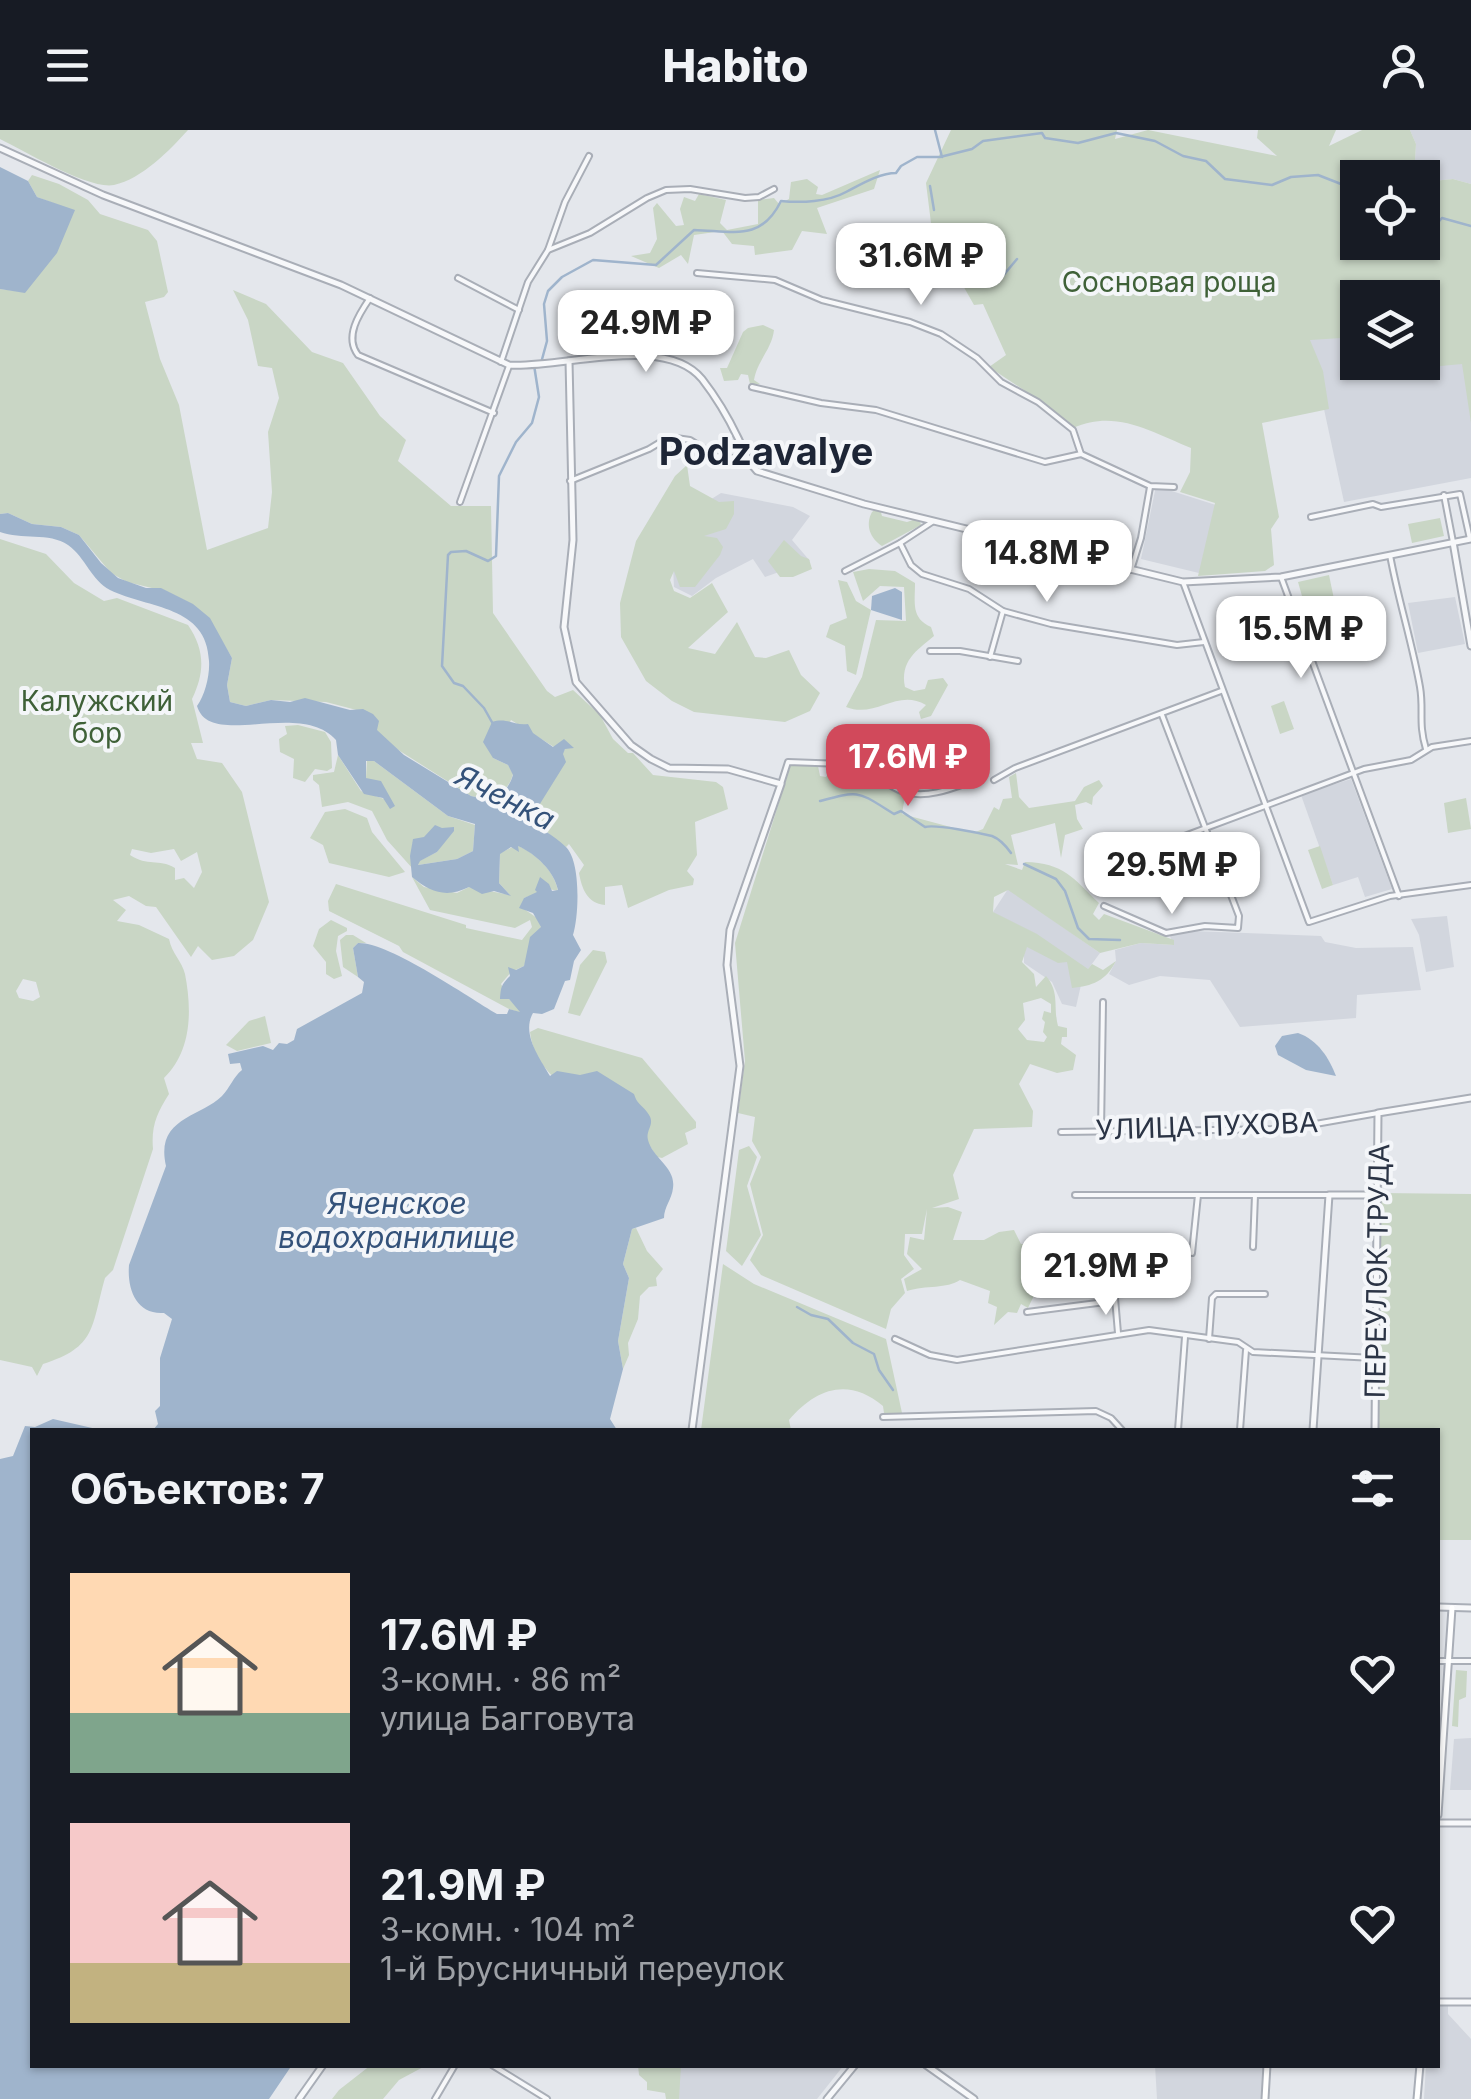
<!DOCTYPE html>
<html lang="ru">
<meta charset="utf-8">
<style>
body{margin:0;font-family:Inter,sans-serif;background:#242831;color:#f1f3f6;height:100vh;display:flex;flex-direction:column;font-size:38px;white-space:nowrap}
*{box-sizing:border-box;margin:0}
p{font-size:32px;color:#9ea1a6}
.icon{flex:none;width:55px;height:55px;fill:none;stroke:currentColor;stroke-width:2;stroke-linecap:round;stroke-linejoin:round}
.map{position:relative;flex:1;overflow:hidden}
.drawer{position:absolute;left:30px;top:1298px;width:1410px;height:640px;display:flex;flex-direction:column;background:#171b24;border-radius:0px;box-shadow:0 2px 8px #0004}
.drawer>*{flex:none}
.fabs{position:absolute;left:1340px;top:30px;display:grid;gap:20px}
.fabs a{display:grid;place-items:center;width:100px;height:100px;border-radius:0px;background:#171b24;box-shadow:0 2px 8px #0004;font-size:50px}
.price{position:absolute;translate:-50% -85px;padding:0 22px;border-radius:20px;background:#fff;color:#222;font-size:32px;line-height:65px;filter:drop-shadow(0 2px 5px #0008)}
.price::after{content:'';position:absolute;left:50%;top:60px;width:30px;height:22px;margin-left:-15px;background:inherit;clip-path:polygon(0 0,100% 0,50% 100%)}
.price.current{background:#d1495b;color:#fff}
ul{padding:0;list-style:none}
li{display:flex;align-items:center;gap:30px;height:250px;padding:0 40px}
li span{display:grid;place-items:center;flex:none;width:280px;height:200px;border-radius:0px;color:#555}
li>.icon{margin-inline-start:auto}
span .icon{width:120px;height:120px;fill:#fffc;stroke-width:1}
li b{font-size:42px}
h2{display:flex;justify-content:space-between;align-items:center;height:120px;padding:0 40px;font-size:42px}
header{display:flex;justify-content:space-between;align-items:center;height:130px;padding:0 40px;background:#171b24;font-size:45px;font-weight:800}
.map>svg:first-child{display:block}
.built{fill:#d2d6de}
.green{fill:#c9d6c5;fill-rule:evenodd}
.water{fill:#9fb4cc}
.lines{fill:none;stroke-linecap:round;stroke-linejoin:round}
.stream{stroke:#9fb4cc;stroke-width:2.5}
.minor-casing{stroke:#a9aeb7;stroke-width:8}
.tertiary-casing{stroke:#a9aeb7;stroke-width:9}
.secondary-casing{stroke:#a9aeb7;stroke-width:9}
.minor{stroke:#f7f8fa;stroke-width:4}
.tertiary{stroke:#f7f8fa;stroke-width:5}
.secondary{stroke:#fff;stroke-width:5}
.labels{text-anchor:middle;stroke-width:8;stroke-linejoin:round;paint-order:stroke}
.park-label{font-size:28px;fill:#3f6138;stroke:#f4f6f9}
.street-label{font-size:28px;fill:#2b3445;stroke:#f4f6f9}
.water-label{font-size:30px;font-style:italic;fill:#34527a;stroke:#f4f6f9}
.district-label{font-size:38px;font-weight:bold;fill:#1d2536;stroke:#f4f6f9}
</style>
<header><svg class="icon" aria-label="menu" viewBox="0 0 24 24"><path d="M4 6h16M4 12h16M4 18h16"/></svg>Habito<svg class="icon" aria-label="person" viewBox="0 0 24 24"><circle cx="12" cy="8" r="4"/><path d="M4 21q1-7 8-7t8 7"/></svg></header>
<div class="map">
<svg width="1471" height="1969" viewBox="0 0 1471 1969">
<rect width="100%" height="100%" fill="#e4e7ec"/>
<g class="built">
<path d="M1410,0H1471V54L1453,49L1423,52L1422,48L1414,47L1416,14Z"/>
<path d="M1423,197L1471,204V348L1344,372L1308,205L1357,201L1358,232H1422Z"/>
<path d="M1156,356L1241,383L1203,444L1141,429Z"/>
<path d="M721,363L793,377L810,386L792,410L810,431L765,447L753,429L716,448L692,466L674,457L673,436L703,395L705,373Z"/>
<path d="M1455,467L1465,514L1418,523L1408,473Z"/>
<path d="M1351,649L1392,759L1365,767L1358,747L1333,755L1301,665Z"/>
<path d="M1008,759L1100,823L1083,846L1076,877L1062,874L1052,852L1024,833V822L993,782Z"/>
<path d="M1447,786L1454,837L1426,842L1419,805L1411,789Z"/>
<path d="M1192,801L1321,806L1325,812L1356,818L1413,817L1421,860L1357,865L1356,888L1240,897L1210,850L1160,846L1129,855L1109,844L1116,831L1115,820L1141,813L1173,815L1170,806Z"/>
<path d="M1471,1608V1660H1450L1454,1609Z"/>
<path d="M1438,1876H1448V1884L1471,1909V1969H1424L1426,1935H1438Z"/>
<path d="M679,1935H844L817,1969H676Z"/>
<path d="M1155,1935H1264L1261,1969H1157Z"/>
</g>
<g class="green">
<path d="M0,0H188C170,20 142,49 114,55C89,60 25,21 0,9Z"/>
<path d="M951,0H1117L1115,9L1148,0L1277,26L1257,8L1258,0H1336L1329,16L1362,0H1410L1416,14L1414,47L1358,48V112H1422L1423,52L1453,49L1471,54V293L1462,234L1430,237L1423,227L1422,168H1358L1357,207L1310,210L1323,241L1329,279L1262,293L1279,387L1271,399L1274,435L1265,441L1198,446L1215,373L1180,362L1190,342L1191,318C1151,302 1116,279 1073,298L1039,270L989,237L1006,225L983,174L974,175L961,152L914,127L932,101L926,53Z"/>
<path d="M880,40L874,59L817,78L827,104L802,101L792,120L755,125L754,116L732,114L722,101L694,105L688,134L681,125L659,138L631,126L650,123L657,109L653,78L657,73L676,96L684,95L680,79L684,67L695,71L699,64L726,70L720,93L727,100L758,94V70L774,68L779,74L789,69L791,52L807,49L818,57L816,64L822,65Z"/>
<path d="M32,45L59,54L88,70L100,84L148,100L157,111L168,162L164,167L145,172L160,229L179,275L207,420L268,398L272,362L268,302L279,268L272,238L258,236L248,190L233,160L266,174L312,222L343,233L380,286L406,310L398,331L451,376H491L493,483L547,561L555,567L573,560L600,585L613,609L628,623H633L653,645L716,652L723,657L728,679L695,692L697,725L687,741L694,749L693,755L669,760L628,778L622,755L605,757V775C587,773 582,759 579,743L584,735L569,714L566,717L556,710L528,685L565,619L554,617L511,590L493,628L508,635L513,644C507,665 492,671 471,666L392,616L376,601L368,583L326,572L271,570L246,576L230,572L227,555L232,528L219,506L156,459L127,452L111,443L79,405L61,397L32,394L8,383L0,384V159L25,162L74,81L37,67L28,51Z"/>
<path d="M763,195L774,200C772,219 757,231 754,250L760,254H750L748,245L741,244L738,250L724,251L720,238H727L743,202L748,198Z"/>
<path d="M687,335L690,356L719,372L734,371V384L726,399L704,406L717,408L723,417L720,425L695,457H680L674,441L670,450L674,461L690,468L712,453L728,482L688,518L715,524L737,492L755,527L766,528L789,520L801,545L820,563L810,581L785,592L694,582L672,571L646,551L621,507L620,473L636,411L675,346Z"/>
<path d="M876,379H880L882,386L907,392L919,388L921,395L882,416C870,408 865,395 872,382Z"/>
<path d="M1440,388L1444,406L1412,413L1408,394Z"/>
<path d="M0,409L46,424L74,453L104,471L117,468L188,495C205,520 205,542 192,569L203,613H191L197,629L222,633L242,662L269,772L253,810L234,826L212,830L198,816L191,827L156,777L146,776L129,766L113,770L126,780L117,791L139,795L169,809C172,824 182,831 185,844C192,880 192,921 164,948L169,964C157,983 151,996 153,1019L113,1140L105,1148C91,1197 97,1217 43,1234L37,1246L32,1237L0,1230ZM132,719L151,723L174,719L181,731L197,722L202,742L194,758L184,748L175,750V738C158,728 148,737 130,725ZM23,849L36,852L40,867L33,871L19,868L16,861Z"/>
<path d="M784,410L801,426L809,429L812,439L793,447H780L768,431Z"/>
<path d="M869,439L895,441L915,453C915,473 911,488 931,497L934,506C916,521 900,531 905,557L914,561L925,559L928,550L943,548L948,555L931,586L921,589L919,582L926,575C897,558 876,589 846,577L862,547L876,490L906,491L904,457L880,456L863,471L853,442Z"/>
<path d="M1329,445L1335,474L1306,480L1298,452Z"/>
<path d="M838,450L847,452L856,471L871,480L856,545L847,541L845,516L826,507L830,495L847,488Z"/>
<path d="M1284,571L1294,599L1280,604L1271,576Z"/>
<path d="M298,595L325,602L331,612L332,638L327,641L315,639L305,652L293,648L294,629L280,622L279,609L287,604L285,596Z"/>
<path d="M338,625L361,661L390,671L382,657L366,648L367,630L374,631L448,686L475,695L473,721L457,729L418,735L419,731L437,722L451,699L442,698L412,714L413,739L387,710L372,681L348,672L322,677L319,655L313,650V645L334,642Z"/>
<path d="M791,634L818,636L820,646L826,647L832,637L861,639L905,666L902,684L973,703L983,699L994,677L999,680L1003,669L1012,668L1009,647L1016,643L1019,667L1029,678L1075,671L1084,657L1099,650L1103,656L1093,667L1092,675L1086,672L1075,675L1077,689L1083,699L1065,705L1061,728L1055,693L1011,705L1018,735L1005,734L1022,740L1025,732C1064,733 1073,748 1099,773L1093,784L1099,790L1104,784L1174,810V815L1141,813L1100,823L1008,760L994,767L993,782L1037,804L1088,839L1092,834L1103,840L1116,831C1106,851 1092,856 1072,858L1067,832L1058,833L1027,817L1022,832L1034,844L1036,857L1046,846C1060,862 1053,877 1058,896L1067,898V907H1062L1061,914L1076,925L1073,940L1057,943L1030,934L1019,954L1033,981L1032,997L974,999L953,1045L959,1069L932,1078L948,1077L962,1082L953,1110H984L999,1102L1014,1100L1021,1114L1037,1115L1049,1112L1063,1118L1064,1131L1049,1134L1028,1178L1021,1174L1017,1183L1008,1182L994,1195L997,1177L988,1173L990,1161L960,1150C947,1159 926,1155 907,1161L904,1149L922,1139L907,1124L910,1107L924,1110L927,1079L922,1104H905L904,1125L914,1139L901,1149L905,1163L891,1179L886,1199L761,1145L750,1130L763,1105L750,1054L761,1027L752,1011L755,987L738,983L745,931L735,813ZM1041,868L1051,874V883L1044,881L1042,889L1045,892L1043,902L1047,907L1044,912L1027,910L1018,899L1025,890L1023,873Z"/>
<path d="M1466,668L1471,699L1448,703L1444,673Z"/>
<path d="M345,679L367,688L372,702L405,742L389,747L329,733L323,715L310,708L325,682Z"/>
<path d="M517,715C536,724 554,740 558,761L549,759L524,768V779L540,790L541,798L524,836L511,842L501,854L509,869L524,884L509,879L403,822L399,816L329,781L328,771L336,754L466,795V798L522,810L532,797L530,790L515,798L430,780L412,747L424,757L457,763L469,757L510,765L499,753L500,723Z"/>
<path d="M1320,716L1333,755L1322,759L1308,720Z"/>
<path d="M331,790L347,798V801L338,806L336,821L342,846L334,849L326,844V832L313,816L319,799Z"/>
<path d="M346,805H353L366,813H358L353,818L358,847L343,837L340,810Z"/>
<path d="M593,820L605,822L607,832L580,886L568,883L580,835Z"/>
<path d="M265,886L271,913L237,921L226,915L249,891Z"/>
<path d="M538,898L642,928L696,992V998L685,1003L688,1014L662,1028L657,1027C629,974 538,970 530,902Z"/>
<path d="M749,1016L757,1027L747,1056L761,1105L742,1136L726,1121L739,1020Z"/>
<path d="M1381,1063L1471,1064V1410H1438V1300H1378Z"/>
<path d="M636,1098L647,1121L663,1139L656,1148L657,1156L649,1157L640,1166L638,1189L628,1213L629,1225L623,1239L618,1211L629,1148L623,1134L632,1099Z"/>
<path d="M723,1134L754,1154L886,1209L902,1283H884L883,1276C849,1247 816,1258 789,1290L791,1300H701Z"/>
<path d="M1456,1540L1467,1541L1466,1567L1459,1570L1458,1597L1452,1596Z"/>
<path d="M371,1935H427L399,1950L383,1969H332L339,1960Z"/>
<path d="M638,1935H681L679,1969H666L665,1963L647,1960V1952L639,1945Z"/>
</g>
<g class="water">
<path d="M0,37L28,51L37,67L75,80L57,123L25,163L0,159Z"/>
<path d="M8,383L32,394L61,397L79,405L101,433L118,448L146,458H161L193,474L210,488L232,528L227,555L230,572L246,576L271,570L290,572L305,568L350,580L363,579L373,584L379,591L377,600L404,625L471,666C492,671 507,665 513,645L508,635L493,628L483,612L492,592C507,587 514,596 528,594L533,603L553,617L564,609L574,618L565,619L563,624L566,632L538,677L528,685C537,698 554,705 566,717C581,732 579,786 573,805L581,820L574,831L570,850L565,851L554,879L542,884L533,883C521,904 540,928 550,946L557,941L580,945L597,941L634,964C637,974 641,974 647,982C657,994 645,999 648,1010C653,1029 676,1037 673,1058C672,1069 664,1077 664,1088L632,1099L623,1134L629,1148L618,1211L623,1239L610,1289L617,1300H153L158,1294L155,1281L160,1276V1228L172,1189L164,1183C136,1185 127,1159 129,1135L166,1036C155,988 199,988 222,966C230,958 233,947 242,940L240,933L230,934L228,924L263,916L273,920L279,913L287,914L294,910L297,899L362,863L364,852L358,847L353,818L358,813C389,812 468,867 497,884H507L509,879L520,882L509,869H500C501,857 501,855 510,846L508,837L516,840L524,836L530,807L541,797L533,783L519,778L524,768L537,762L535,760L540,747L549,754L552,761L558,760C554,741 536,724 518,716L519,722L511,717L500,724L499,753L511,766L494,761L482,764L469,757C447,768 431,763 412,747L410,726L413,709L424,707L435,695L442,698L454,697V701L437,722L420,731L418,735L457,729L473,721L475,694L448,686L374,631H366V648L381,651L395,676L390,679L383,668L364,664L338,625L336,610C300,569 210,620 197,576C205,565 210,545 209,531C207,475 149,479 110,460C91,450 86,428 68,415C49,402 21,410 0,402V384Z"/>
<path d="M895,458L902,462V490L871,480L872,466Z"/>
<path d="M1298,903C1318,910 1329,928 1336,946L1306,940L1278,925L1275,916L1282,906Z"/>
<path d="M53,1289L101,1300H32V1935H292L269,1969H0V1329L13,1326L25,1296L35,1297Z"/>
</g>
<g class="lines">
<g class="stream">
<path d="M935,0L942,27"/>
<path d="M930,56L934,80"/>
<path d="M1422,96L1431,100L1442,88L1471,96"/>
<path d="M997,153L1017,129"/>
<path d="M541,233L547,211L544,174L548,161L562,147L593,130L656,135L694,100C733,101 761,112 781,71C801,73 828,72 846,62C860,55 879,43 896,43L901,36L917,27H940L972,19L983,11L1042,3L1045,8L1078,13L1116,3L1155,11L1183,26L1206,31L1225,49L1272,55L1291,47L1318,45L1341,54L1358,66"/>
<path d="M493,594L484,578L463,556L454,553L442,536L448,425L451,422L466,421L488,431L496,426L499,346L516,312L532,293L539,267L534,235"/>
<path d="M820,671C861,660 857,661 894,684L901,681L925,697C936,694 979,703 992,706C1000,709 1006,716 1011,723"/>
<path d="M1024,734L1056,749L1065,761L1078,798L1089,809L1120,810"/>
<path d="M797,1177L811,1185L828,1189L853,1213L874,1224L879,1240L893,1260"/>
</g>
<g class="minor-casing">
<g id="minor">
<path d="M548,120L565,72L589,26"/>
<path d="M697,143L775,150L822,170L910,192L941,204L977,228L1001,252L1038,272L1073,300L1081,324"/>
<path d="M458,148L519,180"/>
<path d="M370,168C359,184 344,207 358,225L494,283"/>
<path d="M501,232L528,152L548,120L590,103L647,68L666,60L690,59L745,68L759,67L774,59"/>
<path d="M752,257L821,273L876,280L1045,332L1081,324L1150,356L1174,357"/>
<path d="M570,351L649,319L669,307L690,310L716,326L747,330"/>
<path d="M1444,365L1453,412"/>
<path d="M460,372L509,236"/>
<path d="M1311,387L1373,374L1381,377L1460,364L1470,409"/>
<path d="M900,413L911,435L922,444L969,459L1003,481L1051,494L1177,515L1204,512"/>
<path d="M1390,425C1398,469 1412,512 1420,557C1424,580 1418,593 1426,619"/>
<path d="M1131,440L1141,408L1150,357"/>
<path d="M845,441L900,413L932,392"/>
<path d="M1281,447L1399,766"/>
<path d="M1183,452L1309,792L1390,766L1471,755"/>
<path d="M930,521H960L1018,531"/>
<path d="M990,527L1003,481"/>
<path d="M847,634C871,637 883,655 904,662C928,669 953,658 975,650"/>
<path d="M994,650L1015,638L1221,561"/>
<path d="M781,654L788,632L843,634L912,622"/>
<path d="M1116,719H1143L1179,708L1364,639L1411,630L1432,617L1471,611"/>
<path d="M1104,776L1166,803L1205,796L1238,798L1239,786L1162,585"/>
<path d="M1101,1001L1103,872"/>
<path d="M1061,1002L1287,999L1378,983"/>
<path d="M1075,1065H1329"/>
<path d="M1253,1117L1255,1065"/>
<path d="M1064,1120L1111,1121L1118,1203"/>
<path d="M1109,1121L1160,1123"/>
<path d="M1192,1123L1198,1065"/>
<path d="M1049,1132L1100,1123"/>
<path d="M1027,1182L1113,1171"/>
<path d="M895,1209L930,1225L957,1230L1149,1200L1238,1212L1253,1222L1374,1228"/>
<path d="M1209,1209L1212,1168L1216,1164H1265"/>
<path d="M883,1287L1096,1281L1111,1288L1122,1300"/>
<path d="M1178,1300L1185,1207"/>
<path d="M1240,1300L1246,1220"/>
<path d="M1438,1531H1471"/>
<path d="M492,1935L547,1969"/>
<path d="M435,1969L455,1935"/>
</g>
</g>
<g class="tertiary-casing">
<g id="tertiary">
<path d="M0,18L103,65L341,155L509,235C561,239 665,203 702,249C716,267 728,287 738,308C744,320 747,331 757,341L864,374L1183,452L1281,447L1471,409"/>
<path d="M569,231L573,410L564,497L576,552L631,615L651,629L669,638L728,639L781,654L730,800L727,835L740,936L692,1300"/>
<path d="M1453,412L1471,516"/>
<path d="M1313,1300L1329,1065H1377"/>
<path d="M1375,1300L1378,983L1471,968"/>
<path d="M1438,1477L1471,1478"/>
<path d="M1438,1693H1471"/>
<path d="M1438,1872H1471"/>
<path d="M926,1935L974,1969"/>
<path d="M299,1969L323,1935"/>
<path d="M827,1969L855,1935"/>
</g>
</g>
<g class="secondary-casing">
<g id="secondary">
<path d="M1438,1685L1452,1478"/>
<path d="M1265,1969L1267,1935"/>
<path d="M1417,1969L1420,1935"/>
</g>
</g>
<use href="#minor" class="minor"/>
<use href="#tertiary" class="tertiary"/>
<use href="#secondary" class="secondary"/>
</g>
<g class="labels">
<g class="park-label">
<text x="1169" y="162">Сосновая роща</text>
<text x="97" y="581">Калужский<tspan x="97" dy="32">бор</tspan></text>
</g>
<g class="street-label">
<text transform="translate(1207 996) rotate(-2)" y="10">УЛИЦА ПУХОВА</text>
<text transform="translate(1377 1141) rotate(-89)" y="10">ПЕРЕУЛОК ТРУДА</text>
</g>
<g class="water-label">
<text transform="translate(505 668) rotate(27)" y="10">Яченка</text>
<text x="397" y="1084">Яченское<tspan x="397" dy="34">водохранилище</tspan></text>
</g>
<g class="district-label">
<text x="766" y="335">Podzavalye</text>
</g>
</g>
</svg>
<div class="fabs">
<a><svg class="icon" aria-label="locate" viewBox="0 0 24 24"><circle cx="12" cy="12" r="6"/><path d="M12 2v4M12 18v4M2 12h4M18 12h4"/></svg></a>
<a><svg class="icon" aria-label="layers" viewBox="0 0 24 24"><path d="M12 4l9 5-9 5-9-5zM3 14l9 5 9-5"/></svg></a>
</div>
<b class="price" style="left:921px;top:178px">31.6M ₽</b>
<b class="price" style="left:646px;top:245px">24.9M ₽</b>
<b class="price" style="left:1047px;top:475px">14.8M ₽</b>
<b class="price" style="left:1301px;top:551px">15.5M ₽</b>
<b class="price current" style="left:908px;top:679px">17.6M ₽</b>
<b class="price" style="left:1172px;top:787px">29.5M ₽</b>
<b class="price" style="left:1106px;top:1188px">21.9M ₽</b>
<section class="drawer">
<h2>Объектов: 7<svg class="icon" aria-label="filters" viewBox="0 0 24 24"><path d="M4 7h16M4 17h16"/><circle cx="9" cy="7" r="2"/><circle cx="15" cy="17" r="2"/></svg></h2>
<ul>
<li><span style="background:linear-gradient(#ffd9b3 70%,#7fa58c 0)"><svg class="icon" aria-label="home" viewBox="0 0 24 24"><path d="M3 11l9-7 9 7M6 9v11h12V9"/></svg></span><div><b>17.6M ₽</b><p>3-комн. · 86 m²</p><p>улица Багговута</p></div><svg class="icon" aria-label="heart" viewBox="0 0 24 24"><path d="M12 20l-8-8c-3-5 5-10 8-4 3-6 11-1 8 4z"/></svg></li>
<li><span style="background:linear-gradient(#f6c9c9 70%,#c2b280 0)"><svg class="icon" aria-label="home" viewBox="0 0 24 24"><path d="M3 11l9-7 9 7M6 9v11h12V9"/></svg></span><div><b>21.9M ₽</b><p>3-комн. · 104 m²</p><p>1-й Брусничный переулок</p></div><svg class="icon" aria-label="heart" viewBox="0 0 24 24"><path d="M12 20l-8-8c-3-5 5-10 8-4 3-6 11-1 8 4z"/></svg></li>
</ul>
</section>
</div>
